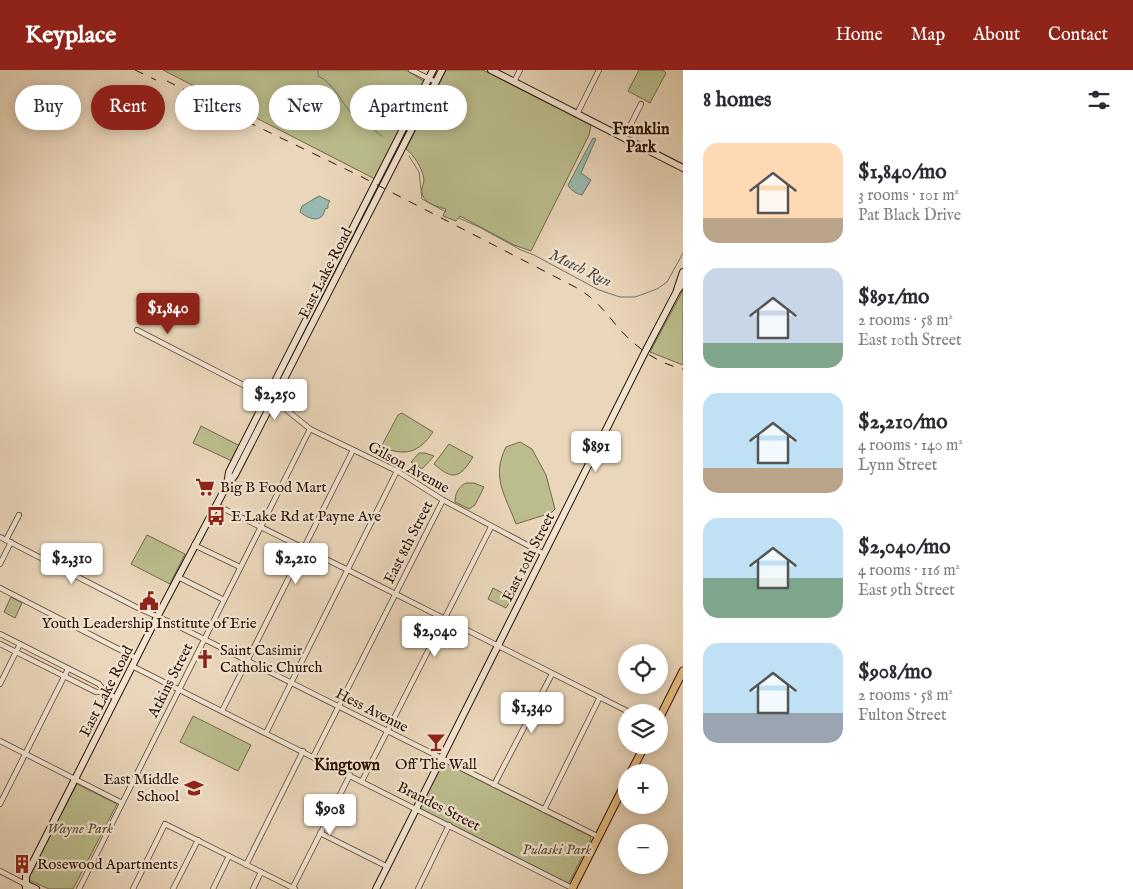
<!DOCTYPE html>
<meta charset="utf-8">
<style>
body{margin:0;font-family:"IM FELL English",serif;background:#f2f2f3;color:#2b2b33;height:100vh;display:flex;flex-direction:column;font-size:19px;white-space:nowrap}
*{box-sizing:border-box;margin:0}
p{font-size:16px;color:#7c7c81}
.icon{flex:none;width:28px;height:28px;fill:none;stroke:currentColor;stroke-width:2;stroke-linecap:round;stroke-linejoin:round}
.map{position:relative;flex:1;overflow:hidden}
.details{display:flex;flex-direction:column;background:#fff;width:450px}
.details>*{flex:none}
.banner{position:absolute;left:15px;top:15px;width:475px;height:45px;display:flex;gap:10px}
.buttons{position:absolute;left:618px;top:574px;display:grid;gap:10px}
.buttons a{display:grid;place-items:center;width:50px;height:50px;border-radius:50%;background:#fff;box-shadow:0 2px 12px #0003;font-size:25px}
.price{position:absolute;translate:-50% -42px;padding:0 11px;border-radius:5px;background:#fff;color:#222;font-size:16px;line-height:32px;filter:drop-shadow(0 1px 2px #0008)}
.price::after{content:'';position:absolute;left:50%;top:30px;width:15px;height:11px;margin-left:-8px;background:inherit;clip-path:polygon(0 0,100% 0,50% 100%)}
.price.current{background:#8f2418;color:#fff}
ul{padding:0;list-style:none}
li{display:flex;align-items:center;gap:15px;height:125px;padding:0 20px}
li span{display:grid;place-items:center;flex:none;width:140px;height:100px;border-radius:15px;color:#555}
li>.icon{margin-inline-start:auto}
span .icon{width:60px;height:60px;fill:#fffc;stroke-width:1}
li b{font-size:21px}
h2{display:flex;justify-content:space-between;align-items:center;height:60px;padding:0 20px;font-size:21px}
.pill{padding:0 18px;border-radius:22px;background:#fff;box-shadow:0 2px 12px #0003;font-size:18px;line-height:45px}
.pill.current{background:#8f2418;color:#fff}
header{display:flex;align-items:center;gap:30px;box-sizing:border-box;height:70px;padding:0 25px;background:#8f2418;color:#fff}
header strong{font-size:24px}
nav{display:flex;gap:28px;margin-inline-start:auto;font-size:18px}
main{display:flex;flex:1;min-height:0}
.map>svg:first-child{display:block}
.green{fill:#bbbd8d;stroke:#736748}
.water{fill:#98b9af;stroke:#6c766a}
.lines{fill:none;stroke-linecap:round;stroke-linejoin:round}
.stream{stroke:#6c766a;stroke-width:1}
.street-casing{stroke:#5b4231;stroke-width:6}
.secondary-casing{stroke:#2b1103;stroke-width:8}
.primary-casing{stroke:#2b1103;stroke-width:9}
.street{stroke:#f1e4d2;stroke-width:4.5}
.secondary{stroke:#f1e4d2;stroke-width:6}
.primary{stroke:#e5bb7d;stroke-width:7}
.rail{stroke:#2b1103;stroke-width:1;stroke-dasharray:9 9;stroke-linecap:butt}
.labels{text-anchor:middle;stroke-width:4.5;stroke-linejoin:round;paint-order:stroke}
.street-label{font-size:15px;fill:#2b1103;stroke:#f1e4d2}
.poi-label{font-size:15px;fill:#2b1103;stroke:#f1e4d2;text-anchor:start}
.park-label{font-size:15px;font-style:italic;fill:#5d4d33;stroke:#f1e4d2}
.neighbourhood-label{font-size:16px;font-weight:bold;fill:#2b1103;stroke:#f1e4d2}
.water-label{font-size:16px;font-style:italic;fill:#514c3f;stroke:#f1e4d2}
</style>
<header>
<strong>Keyplace</strong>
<nav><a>Home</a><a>Map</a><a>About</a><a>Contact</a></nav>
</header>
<main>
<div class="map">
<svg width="683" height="819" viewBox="0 0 683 819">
<rect width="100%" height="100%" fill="#ead6ba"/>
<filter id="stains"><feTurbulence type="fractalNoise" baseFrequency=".004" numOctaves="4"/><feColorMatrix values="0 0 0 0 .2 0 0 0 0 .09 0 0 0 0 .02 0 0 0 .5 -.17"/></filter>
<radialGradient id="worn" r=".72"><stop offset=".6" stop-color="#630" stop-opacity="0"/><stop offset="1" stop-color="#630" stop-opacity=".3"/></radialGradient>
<g class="green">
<path d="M163,0H406L424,11L375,109Z"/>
<path d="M446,0H483L591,55L589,65L531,181L514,175L460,146L456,151L443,146L446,139C437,137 422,132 422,122C421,118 424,114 424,110C423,99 414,85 406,79Z"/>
<path d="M639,0H663L666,3L650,33L628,21Z"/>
<path d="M683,220V295L650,282Z"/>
<path d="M402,343L433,362C418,384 405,386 381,377L398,345Z"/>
<path d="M201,356L240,376L232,391L193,373Z"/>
<path d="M520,372L532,379L546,405L555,439L551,443L516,454C505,425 491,407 506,377Z"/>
<path d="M449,374L473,387C460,408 453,411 434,394Z"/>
<path d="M419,383H425L434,386L422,399L411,392Z"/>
<path d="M466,413H474L484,417L475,435L469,439L455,432C455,424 458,417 466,413Z"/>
<path d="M147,465L185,484L170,514L131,494Z"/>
<path d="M493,518L512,528L506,538L488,529Z"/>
<path d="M11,527L22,533L15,548L4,542Z"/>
<path d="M193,646L251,675L238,701L180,672Z"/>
<path d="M443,692L590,766L591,769L570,811L567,813L421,739L420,737Z"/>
<path d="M77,714L117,734L73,819H49L27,809Z"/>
</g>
<g class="water">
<path d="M593,68L596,69L581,103L591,110L582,125C577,124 570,120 568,115Z"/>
<path d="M319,126L330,131L328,134V138L325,139C324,142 324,145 321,147C315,152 305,146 300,142L302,136Z"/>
</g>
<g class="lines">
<g class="stream">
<path d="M318,0V6C334,13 340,31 352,44C361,52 372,58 382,66"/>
<path d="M409,86L419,102L422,129L446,142"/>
<path d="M459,148L479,157L521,180L534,185L599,220L620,227H635L657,219L667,212L683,183"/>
</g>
<g class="street-casing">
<g id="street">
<path d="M411,0L436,12"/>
<path d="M514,12L520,0"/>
<path d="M577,44L599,0"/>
<path d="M624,68L641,34"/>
<path d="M137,260L278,333L310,359L397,401L443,430L544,484"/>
<path d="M216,435L348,500L629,642"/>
<path d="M0,467L136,537L174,554L599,767"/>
<path d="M6,470L19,445"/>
<path d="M194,475L240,497"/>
<path d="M0,494L11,472"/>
<path d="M178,507L224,530"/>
<path d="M0,518L136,588"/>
<path d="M0,564L99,614L105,622L116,628"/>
<path d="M0,574L96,622H105"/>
<path d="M132,596L572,818"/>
<path d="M0,614L20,574"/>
<path d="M222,641L353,380"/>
<path d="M266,663L397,401"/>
<path d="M0,671L122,733"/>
<path d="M313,687L443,430"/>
<path d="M362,711L491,457"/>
<path d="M494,715L552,604"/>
<path d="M0,734L68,599"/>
<path d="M544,740L600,627"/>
<path d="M320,763L386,796"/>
<path d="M246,795L303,681"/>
<path d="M0,801L25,814"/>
<path d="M79,819L310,359"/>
<path d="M133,819L165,754L295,819"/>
<path d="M173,819L198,770"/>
<path d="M213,819L229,786"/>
<path d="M253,819L261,802"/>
<path d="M292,819L350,705"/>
<path d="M418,819L449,755"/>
</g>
</g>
<g class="secondary-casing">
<g id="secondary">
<path d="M491,0L683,98"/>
<path d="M677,220L683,202"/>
<path d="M252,320H261L272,313"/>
<path d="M228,414L235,405L442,0"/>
<path d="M25,814L36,819"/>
<path d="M26,819V806L155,551L227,415L229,402L433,0"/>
<path d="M376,819L645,282L677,221L683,213"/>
</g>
</g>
<g class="primary-casing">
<g id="primary">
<path d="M659,649L683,601"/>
<path d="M631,702L645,675"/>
<path d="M572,819L626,712"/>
</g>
</g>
<use href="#street" class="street"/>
<use href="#secondary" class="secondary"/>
<use href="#primary" class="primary"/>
<g class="rail">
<path d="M135,0L156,10"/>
<path d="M167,11L252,54L360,106L577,218C594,228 604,240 616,255C634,276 656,293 683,299"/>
</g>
</g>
<defs>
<g id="supermarket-bare" transform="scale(1.5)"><path d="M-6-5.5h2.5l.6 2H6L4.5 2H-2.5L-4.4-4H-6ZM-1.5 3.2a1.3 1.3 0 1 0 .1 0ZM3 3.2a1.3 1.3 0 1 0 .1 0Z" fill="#8f2418" stroke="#f1e4d2" stroke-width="2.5" paint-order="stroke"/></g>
<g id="bus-bare" transform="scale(1.5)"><path d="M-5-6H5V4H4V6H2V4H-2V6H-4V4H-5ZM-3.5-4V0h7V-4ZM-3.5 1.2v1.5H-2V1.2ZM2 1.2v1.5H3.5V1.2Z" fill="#8f2418" stroke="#f1e4d2" stroke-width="2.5" paint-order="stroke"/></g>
<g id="civic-bare" transform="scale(1.5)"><path d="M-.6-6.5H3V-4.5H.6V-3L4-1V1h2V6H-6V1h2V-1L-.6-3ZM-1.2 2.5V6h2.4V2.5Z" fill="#8f2418" stroke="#f1e4d2" stroke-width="2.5" paint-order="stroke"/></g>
<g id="church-bare" transform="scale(1.5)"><path d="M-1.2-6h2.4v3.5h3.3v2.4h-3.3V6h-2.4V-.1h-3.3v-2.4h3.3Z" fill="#8f2418" stroke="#f1e4d2" stroke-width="2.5" paint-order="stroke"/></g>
<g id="bar-bare" transform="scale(1.5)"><path d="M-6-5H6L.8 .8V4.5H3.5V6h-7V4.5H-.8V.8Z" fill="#8f2418" stroke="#f1e4d2" stroke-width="2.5" paint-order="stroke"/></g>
<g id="school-bare" transform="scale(1.5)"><path d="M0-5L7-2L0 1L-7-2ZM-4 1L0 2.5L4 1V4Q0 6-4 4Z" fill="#8f2418" stroke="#f1e4d2" stroke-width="2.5" paint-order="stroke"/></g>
<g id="building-bare" transform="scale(1.5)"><path d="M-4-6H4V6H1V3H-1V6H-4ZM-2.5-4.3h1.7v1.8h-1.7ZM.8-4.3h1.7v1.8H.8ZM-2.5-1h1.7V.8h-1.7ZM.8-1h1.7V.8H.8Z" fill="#8f2418" stroke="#f1e4d2" stroke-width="2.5" paint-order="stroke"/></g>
</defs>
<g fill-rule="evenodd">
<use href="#supermarket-bare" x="205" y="417"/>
<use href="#bus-bare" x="216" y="446"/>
<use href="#civic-bare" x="149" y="531"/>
<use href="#church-bare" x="205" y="589"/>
<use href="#bar-bare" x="436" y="672"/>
<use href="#school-bare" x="194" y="718"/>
<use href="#building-bare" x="22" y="794"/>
</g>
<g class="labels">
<g class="street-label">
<text transform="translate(325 203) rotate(-63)" y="5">East Lake Road</text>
<text transform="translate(409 397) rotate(29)" y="5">Gilson Avenue</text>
<text transform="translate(408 472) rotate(-63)" y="5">East 8th Street</text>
<text transform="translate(528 487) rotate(-63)" y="5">East 10th Street</text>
<text transform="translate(170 610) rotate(-63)" y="5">Atkins Street</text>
<text transform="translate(106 621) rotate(-63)" y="5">East Lake Road</text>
<text transform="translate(372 640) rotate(27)" y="5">Hess Avenue</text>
<text transform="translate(439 736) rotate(27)" y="5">Brandes Street</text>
</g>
<g class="poi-label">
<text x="220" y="422">Big B Food Mart</text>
<text x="231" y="451">E Lake Rd at Payne Ave</text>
<text x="149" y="558" text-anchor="middle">Youth Leadership Institute of Erie</text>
<text x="220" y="585">Saint Casimir<tspan x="220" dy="17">Catholic Church</tspan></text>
<text x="436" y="699" text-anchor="middle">Off The Wall</text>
<text x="179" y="714" text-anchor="end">East Middle<tspan x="179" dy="17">School</tspan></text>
<text x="37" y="799">Rosewood Apartments</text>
</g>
<g class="park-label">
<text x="80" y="763">Wayne Park</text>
<text x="557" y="784">Pulaski Park</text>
</g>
<g class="neighbourhood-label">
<text x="641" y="64">Franklin<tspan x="641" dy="18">Park</tspan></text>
<text x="347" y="700">Kingtown</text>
</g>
<g class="water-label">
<text transform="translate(581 197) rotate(25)" y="6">Motch Run</text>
</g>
</g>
<rect width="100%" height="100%" filter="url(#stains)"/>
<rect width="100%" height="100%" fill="url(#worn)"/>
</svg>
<div class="buttons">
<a><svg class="icon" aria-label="locate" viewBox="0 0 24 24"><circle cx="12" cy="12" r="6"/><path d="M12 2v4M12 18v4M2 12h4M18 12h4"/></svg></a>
<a><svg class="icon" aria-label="layers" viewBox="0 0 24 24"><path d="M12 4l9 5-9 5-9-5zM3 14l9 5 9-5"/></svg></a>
<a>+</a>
<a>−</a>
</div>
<b class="price current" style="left:168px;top:265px">$1,840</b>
<b class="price" style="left:275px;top:351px">$2,250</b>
<b class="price" style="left:596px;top:403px">$891</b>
<b class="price" style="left:72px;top:515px">$2,310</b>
<b class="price" style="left:296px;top:515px">$2,210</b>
<b class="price" style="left:435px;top:588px">$2,040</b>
<b class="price" style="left:532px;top:664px">$1,340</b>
<b class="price" style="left:330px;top:766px">$908</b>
<div class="banner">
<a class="pill">Buy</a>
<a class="pill current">Rent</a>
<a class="pill">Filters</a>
<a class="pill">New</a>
<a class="pill">Apartment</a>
</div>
</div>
<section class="details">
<h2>8 homes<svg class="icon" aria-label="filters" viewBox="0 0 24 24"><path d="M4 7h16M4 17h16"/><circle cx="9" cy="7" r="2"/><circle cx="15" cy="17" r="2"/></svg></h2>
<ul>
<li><span style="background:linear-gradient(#ffd9b3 75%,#b9a48a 0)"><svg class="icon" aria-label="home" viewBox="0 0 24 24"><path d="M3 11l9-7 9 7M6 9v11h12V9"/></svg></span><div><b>$1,840/mo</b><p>3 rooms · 101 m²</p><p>Pat Black Drive</p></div></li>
<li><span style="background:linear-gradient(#c9d6e8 75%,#7fa58c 0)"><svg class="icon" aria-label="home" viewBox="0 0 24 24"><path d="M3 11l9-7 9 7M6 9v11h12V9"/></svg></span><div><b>$891/mo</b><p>2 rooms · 58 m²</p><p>East 10th Street</p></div></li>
<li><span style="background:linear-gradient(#bfe0f5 75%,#b9a48a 0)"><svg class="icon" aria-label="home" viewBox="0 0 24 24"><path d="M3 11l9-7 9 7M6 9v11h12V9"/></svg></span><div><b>$2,210/mo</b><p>4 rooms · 140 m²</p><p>Lynn Street</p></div></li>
<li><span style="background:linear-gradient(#bfe0f5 60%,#7fa58c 0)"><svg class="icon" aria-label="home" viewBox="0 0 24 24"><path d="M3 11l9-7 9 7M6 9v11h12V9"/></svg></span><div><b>$2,040/mo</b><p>4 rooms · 116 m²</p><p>East 9th Street</p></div></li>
<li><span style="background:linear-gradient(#bfe0f5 70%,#9aa5b1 0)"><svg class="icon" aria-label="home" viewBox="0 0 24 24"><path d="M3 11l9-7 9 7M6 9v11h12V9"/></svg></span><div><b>$908/mo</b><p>2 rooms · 58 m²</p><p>Fulton Street</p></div></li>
</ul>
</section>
</main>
